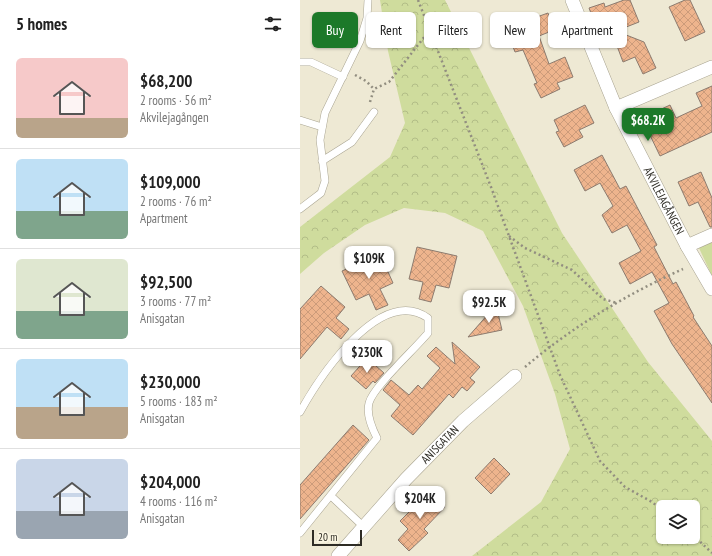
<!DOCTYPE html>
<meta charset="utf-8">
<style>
body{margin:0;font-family:"PT Sans Narrow",sans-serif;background:#f6f6f6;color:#222;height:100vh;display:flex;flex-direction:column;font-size:15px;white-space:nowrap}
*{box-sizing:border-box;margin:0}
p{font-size:13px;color:#767676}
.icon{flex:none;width:22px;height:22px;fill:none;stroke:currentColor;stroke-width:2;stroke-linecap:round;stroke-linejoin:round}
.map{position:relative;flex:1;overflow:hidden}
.drawer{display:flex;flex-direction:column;background:#fff;width:300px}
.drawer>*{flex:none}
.hud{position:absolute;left:12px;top:12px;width:340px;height:36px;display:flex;gap:8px}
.fabs{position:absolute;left:356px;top:500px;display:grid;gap:8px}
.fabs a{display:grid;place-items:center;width:44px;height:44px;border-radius:6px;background:#fff;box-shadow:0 1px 3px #0004;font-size:20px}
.scale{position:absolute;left:12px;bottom:10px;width:50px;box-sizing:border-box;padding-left:4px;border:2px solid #2e2c25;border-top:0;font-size:11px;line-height:14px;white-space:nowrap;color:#2e2c25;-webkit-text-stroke:3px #fbf6e2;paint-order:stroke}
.price{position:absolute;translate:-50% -34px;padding:0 9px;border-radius:8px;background:#fff;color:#222;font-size:13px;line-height:26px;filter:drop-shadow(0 1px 2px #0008)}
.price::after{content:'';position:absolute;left:50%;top:24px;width:12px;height:9px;margin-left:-6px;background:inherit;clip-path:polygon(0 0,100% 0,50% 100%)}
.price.active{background:#1c7929;color:#fff}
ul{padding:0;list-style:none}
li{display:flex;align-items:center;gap:12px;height:100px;padding:0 16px}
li+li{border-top:1px solid #e0e0e0}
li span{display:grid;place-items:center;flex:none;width:112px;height:80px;border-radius:6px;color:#555}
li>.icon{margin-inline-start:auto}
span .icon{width:48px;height:48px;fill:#fffc;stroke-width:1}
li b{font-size:17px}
h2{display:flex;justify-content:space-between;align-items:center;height:48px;padding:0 16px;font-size:17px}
.pill{padding:0 14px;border-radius:6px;background:#fff;box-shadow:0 1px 3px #0004;font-size:14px;line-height:36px}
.pill.active{background:#1c7929;color:#fff}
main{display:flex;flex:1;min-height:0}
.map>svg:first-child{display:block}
.forest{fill:url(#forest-crowns);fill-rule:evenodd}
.park{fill:#cfdc9d}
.building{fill:url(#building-cross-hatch);stroke:#8c7b6f}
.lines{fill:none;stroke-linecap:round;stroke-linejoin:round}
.service-casing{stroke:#a9a491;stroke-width:8}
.minor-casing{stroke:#a9a491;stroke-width:14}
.path{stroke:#928e80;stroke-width:2.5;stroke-dasharray:2 3;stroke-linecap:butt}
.service{stroke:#fff;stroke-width:7}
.minor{stroke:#fff;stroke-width:13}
.labels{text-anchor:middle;stroke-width:3.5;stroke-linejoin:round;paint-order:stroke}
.street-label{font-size:12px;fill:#2e2c25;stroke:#fbf6e2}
</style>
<main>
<section class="drawer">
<h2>5 homes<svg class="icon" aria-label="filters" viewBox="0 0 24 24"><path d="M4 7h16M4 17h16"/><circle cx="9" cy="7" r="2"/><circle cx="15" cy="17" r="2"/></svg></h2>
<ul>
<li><span style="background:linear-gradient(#f6c9c9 75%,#b9a48a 0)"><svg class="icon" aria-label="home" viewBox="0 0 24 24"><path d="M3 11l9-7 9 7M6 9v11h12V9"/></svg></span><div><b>$68,200</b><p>2 rooms · 56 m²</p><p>Akvilejagången</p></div></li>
<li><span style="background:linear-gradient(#bfe0f5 65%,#7fa58c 0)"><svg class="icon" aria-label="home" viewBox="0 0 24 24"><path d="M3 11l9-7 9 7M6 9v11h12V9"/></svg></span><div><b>$109,000</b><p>2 rooms · 76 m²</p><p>Apartment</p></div></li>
<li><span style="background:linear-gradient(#dfe7d0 65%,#7fa58c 0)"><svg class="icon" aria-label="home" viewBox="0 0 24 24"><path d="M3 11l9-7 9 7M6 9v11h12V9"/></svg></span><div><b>$92,500</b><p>3 rooms · 77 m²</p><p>Anisgatan</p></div></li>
<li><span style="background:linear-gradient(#bfe0f5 60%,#b9a48a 0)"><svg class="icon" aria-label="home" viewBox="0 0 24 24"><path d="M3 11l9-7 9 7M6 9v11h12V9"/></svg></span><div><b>$230,000</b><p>5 rooms · 183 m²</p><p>Anisgatan</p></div></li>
<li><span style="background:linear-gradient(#c9d6e8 65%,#9aa5b1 0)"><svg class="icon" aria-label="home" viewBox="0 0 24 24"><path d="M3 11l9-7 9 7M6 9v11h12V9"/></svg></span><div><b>$204,000</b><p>4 rooms · 116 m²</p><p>Anisgatan</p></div></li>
</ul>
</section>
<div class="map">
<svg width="412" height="556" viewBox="0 0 412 556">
<defs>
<pattern id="forest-crowns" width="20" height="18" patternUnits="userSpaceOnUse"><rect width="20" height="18" fill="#cfdc9d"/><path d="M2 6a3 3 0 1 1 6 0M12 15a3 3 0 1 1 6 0" fill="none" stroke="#b2bd87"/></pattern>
<pattern id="building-cross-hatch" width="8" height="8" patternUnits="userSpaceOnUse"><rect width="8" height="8" fill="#eeb48d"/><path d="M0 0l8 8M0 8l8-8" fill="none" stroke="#cc9b7a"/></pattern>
</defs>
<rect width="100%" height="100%" fill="#eee9d4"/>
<path class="forest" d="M80,0H145L262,233L348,362L412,441V556H172L241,502L270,449L255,394L223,306L183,231L145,213L104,208L65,225L24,253L0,274V227L90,157L105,123L88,51ZM363,507H393V537H363Z"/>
<path class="park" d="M412,242V276L399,248Z"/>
<g class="building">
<path d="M324,0H330L339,22L316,31L344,42L356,68L343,74L335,57L323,62L307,19L295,24L289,8L304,3L305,7Z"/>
<path d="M385,0H390L405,32L385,41L369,7Z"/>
<path d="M248,13L254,30L239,36L249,64L265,57L273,77L257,83L260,89L241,98L234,84L237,83L223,50L215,52L206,28Z"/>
<path d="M412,86V132L360,156L348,131L359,126L353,113L370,105L376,118L402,106L396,93Z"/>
<path d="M285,105L294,123L279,130L283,137L264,147L256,132L259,131L254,120Z"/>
<path d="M302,155L320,189L326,186L357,245L354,247L373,284L376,282L394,316L393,317L412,346V403L372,344L354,311L369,303L352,272L330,284L319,263L341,251L327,225L312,233L302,215L313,206L300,183L285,191L274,170Z"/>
<path d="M401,172L412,198V227H410L398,202L389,206L378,182Z"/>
<path d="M117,247L157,256L149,288L136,285L131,302L119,299L123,282L109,279Z"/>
<path d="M80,254L93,283L80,289L88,305L76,310L69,294L56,300L42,271Z"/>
<path d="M21,286L45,307L36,318L49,329L41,339L27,327L0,359V309Z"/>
<path d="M196,305L202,330L168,337Z"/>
<path d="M152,342L180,367L170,378L175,382L167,391L162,387L153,398L149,394L113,435L91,416L100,405L83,390L91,380L109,395L118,385L122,389L140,368L127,356L136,347L155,364Z"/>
<path d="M67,358L84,373L75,383L73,381L66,389L51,376Z"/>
<path d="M53,425L69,440L0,519V485Z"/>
<path d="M194,458L210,474L191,494L175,478Z"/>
<path d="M130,491L145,507L124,529L128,533L109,551L98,540L108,529L100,521Z"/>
</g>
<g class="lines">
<g class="service-casing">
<g id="service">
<path d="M0,62H11L43,77"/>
<path d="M0,120L22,127"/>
<path d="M22,161L52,142L74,112"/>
<path d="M0,209L21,193L25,181L20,140L25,113L60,41L67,18L68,0"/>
<path d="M0,412C19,378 80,284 128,318V333C115,349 73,387 69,403C66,415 72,428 77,438L0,533"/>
<path d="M31,496L64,527"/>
</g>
</g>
<g class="minor-casing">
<g id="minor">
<path id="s1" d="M272,0L316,108L387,246L412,289"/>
<path d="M316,108L412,67"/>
<path d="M387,246L412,235"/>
<path id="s2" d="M38,556L106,479L163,421L215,376"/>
</g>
</g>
<g class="path">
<path d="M118,0L191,187L260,375L300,461L325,487L352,502L363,511"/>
<path d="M55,75L66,81L74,89"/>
<path d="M70,102L74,89L89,82L129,31"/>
<path d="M209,236L225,248L272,270L303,299L317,303"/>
<path d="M225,367C272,327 327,294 383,269"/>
<path d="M393,535L412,553"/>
</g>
<use href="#service" class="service"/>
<use href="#minor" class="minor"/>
</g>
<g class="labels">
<g class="street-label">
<text dy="4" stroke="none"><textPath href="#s1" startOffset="221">AKVILEJAGÅNGEN</textPath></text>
<text dy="4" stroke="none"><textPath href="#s2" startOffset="151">ANISGATAN</textPath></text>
</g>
</g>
</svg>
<div class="fabs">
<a><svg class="icon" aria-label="layers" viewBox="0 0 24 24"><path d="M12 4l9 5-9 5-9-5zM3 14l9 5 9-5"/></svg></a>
</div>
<div class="scale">20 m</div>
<b class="price active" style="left:348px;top:142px">$68.2K</b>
<b class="price" style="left:69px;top:280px">$109K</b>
<b class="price" style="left:189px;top:324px">$92.5K</b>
<b class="price" style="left:67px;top:374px">$230K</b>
<b class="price" style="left:120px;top:520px">$204K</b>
<div class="hud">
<a class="pill active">Buy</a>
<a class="pill">Rent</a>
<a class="pill">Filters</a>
<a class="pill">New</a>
<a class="pill">Apartment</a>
</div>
</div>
</main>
